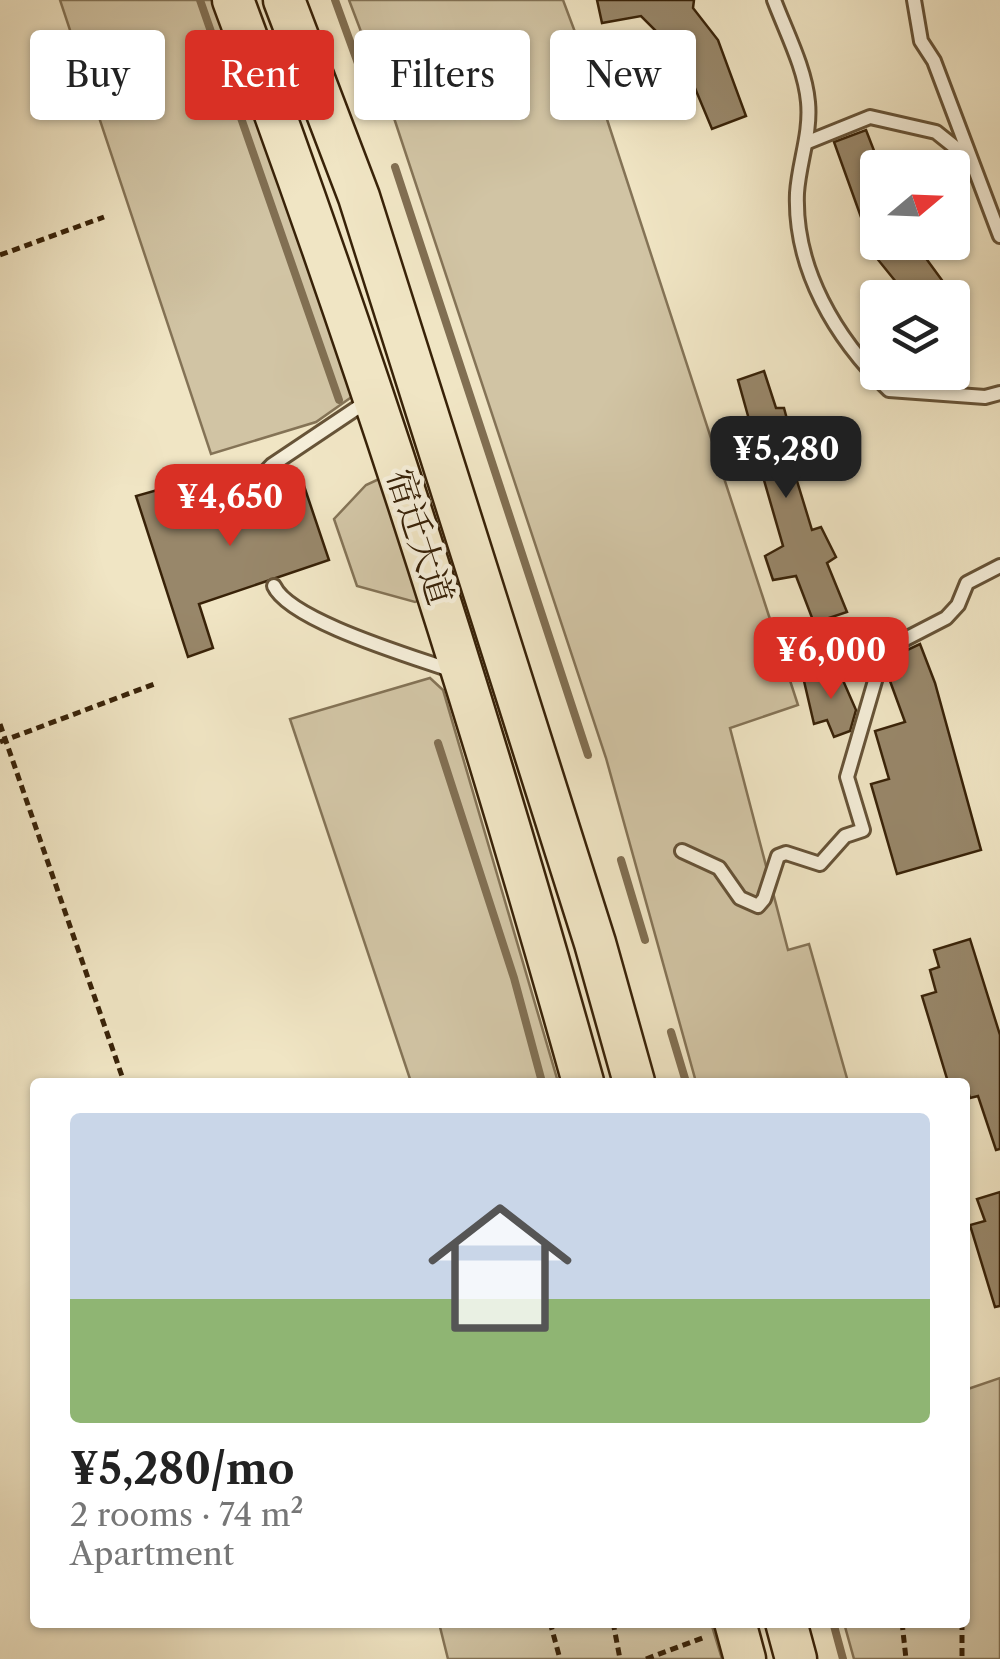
<!DOCTYPE html>
<meta charset="utf-8">
<style>
body{margin:0;font-family:"Libre Caslon Text","Noto Serif SC",serif;background:#f2f2f2;color:#222;height:100vh;display:flex;flex-direction:column;font-size:38px;white-space:nowrap}
*{box-sizing:border-box;margin:0}
p{font-size:32px;color:#767676}
.icon{flex:none;width:55px;height:55px;fill:none;stroke:currentColor;stroke-width:2;stroke-linecap:round;stroke-linejoin:round}
.map{position:relative;flex:1;overflow:hidden}
.panel{position:absolute;left:30px;top:1078px;width:940px;height:550px;display:flex;flex-direction:column;background:#fff;border-radius:10px;box-shadow:0 2px 8px #0004}
.panel>*{flex:none}
.top-card{position:absolute;left:30px;top:30px;width:940px;height:90px;display:flex;gap:20px}
.needle{width:65px;rotate:71deg}
.fabs{position:absolute;left:860px;top:150px;display:grid;gap:20px}
.fabs a{display:grid;place-items:center;width:110px;height:110px;border-radius:10px;background:#fff;box-shadow:0 2px 8px #0004;font-size:50px}
.price{position:absolute;translate:-50% -85px;padding:0 22px;border-radius:20px;background:#d93025;color:#fff;font-size:32px;line-height:65px;filter:drop-shadow(0 2px 5px #0008)}
.price::after{content:'';position:absolute;left:50%;top:60px;width:30px;height:22px;margin-left:-15px;background:inherit;clip-path:polygon(0 0,100% 0,50% 100%)}
.price.on{background:#222;color:#fff}
ul{padding:0;list-style:none}
li{display:grid;align-content:center;gap:20px;height:530px;padding:0 40px}
li+li{border-top:2px solid #e0e0e0}
li span{display:grid;place-items:center;height:310px;border-radius:10px;color:#555}
li>.icon{margin-inline-start:auto}
span .icon{width:180px;height:180px;fill:#fffc;stroke-width:1}
li b{font-size:42px}
.chip{padding:0 35px;border-radius:10px;background:#fff;box-shadow:0 2px 8px #0004;font-size:35px;line-height:90px}
.chip.on{background:#d93025;color:#fff}
.map>svg:first-child{display:block}
.green{fill:#d1c4a4;stroke:#847356;stroke-width:2.5}
.lines{fill:none;stroke-linecap:round;stroke-linejoin:round}
.stream{stroke:#816f52;stroke-width:8}
.building{fill:#98876a;stroke:#382208;stroke-width:2.5}
.lane-casing{stroke:#665337;stroke-width:18}
.primary-casing{stroke:#382208;stroke-width:45}
.path{stroke:#382208;stroke-width:5;stroke-dasharray:8 5;stroke-linecap:butt}
.lane{stroke:#f5eed9;stroke-width:12}
.primary{stroke:#f0e5c4;stroke-width:40}
.labels{text-anchor:middle;stroke-width:9;stroke-linejoin:round;paint-order:stroke}
.street-label{font-size:35px;fill:#382208;stroke:#f5eed9}
</style>
<div class="map">
<svg width="1000" height="1659" viewBox="0 0 1000 1659">
<rect width="100%" height="100%" fill="#f0e5c4"/>
<filter id="stains"><feTurbulence type="fractalNoise" baseFrequency=".002" numOctaves="4"/><feColorMatrix values="0 0 0 0 .2 0 0 0 0 .09 0 0 0 0 .02 0 0 0 .5 -.17"/></filter>
<radialGradient id="worn" r=".72"><stop offset=".6" stop-color="#630" stop-opacity="0"/><stop offset="1" stop-color="#630" stop-opacity=".3"/></radialGradient>
<g class="green">
<path d="M60,0H217L353,396L316,422L211,454Z"/>
<path d="M349,0H563L602,104L798,705L730,728L788,950L809,944L848,1082H696L606,758L395,121Z"/>
<path d="M379,479L421,599L415,602L357,586L334,519L366,485Z"/>
<path d="M430,678L443,690L558,1082H411L290,719Z"/>
<path d="M1000,1378V1659H854L844,1623L965,1622V1390Z"/>
<path d="M439,1623H711L722,1659H448Z"/>
</g>
<g class="lines">
<g class="stream">
<path d="M200,0L339,400"/>
<path d="M335,0L377,116"/>
<path d="M395,167L588,755"/>
<path d="M438,743L514,978L542,1082"/>
<path d="M621,860L645,940"/>
<path d="M671,1032L686,1082"/>
<path d="M833,1622L843,1659"/>
</g>
</g>
<g class="building">
<path d="M597,0H694L693,8L718,40L746,116L712,129L682,57L641,16L602,23Z"/>
<path d="M866,130L878,161V242H914L955,298H909L875,256L834,142Z"/>
<path d="M764,371L776,408H784L793,442L786,445L812,530L821,527L836,557L827,563L847,612L814,623L796,576L773,580L765,556L783,546L757,456L734,460L727,429L750,423L738,380Z"/>
<path d="M301,477L329,560L199,604L213,648L188,657L136,496L161,489L172,520L235,499L248,503L262,490Z"/>
<path d="M920,644L935,683L981,850L897,874L871,784L889,779L875,731L905,722L890,681L894,679L890,666L892,657Z"/>
<path d="M838,669L856,710L850,731L834,737L827,720L814,724L804,681Z"/>
<path d="M970,939L1000,1035V1149L996,1150L978,1096L970,1098L965,1082H948L922,996L936,992L930,970L939,967L934,950Z"/>
<path d="M1000,1192V1306L995,1307L970,1225L985,1221L977,1199Z"/>
</g>
<g class="lines">
<g class="lane-casing">
<g id="lane">
<path d="M774,0C786,32 805,68 808,102C811,134 799,162 797,193C794,269 836,339 889,390L985,397L1000,393"/>
<path d="M914,0L921,41L934,61L1000,236"/>
<path d="M808,142L870,117L936,132L966,156"/>
<path d="M244,494L272,465L369,400"/>
<path d="M274,586C290,621 414,657 453,671"/>
<path d="M682,851L719,868L740,898L758,906L764,899L778,856L786,853L820,864L845,836L863,830L847,777L884,650L946,618L958,605L967,583L1000,566"/>
</g>
</g>
<g class="primary-casing">
<g id="primary">
<path d="M233,0C366,356 481,717 583,1082"/>
<path d="M284,0L359,197L595,943L634,1082"/>
<path d="M735,1622L745,1659"/>
<path d="M786,1622L796,1659"/>
</g>
</g>
<g class="path">
<path d="M0,255L104,217"/>
<path d="M0,724L124,1082"/>
<path d="M0,742L157,683"/>
<path d="M550,1622L560,1659"/>
<path d="M613,1622L620,1659"/>
<path d="M902,1622L906,1659"/>
<path d="M962,1622V1659"/>
<path d="M646,1659L705,1637"/>
</g>
<use href="#lane" class="lane"/>
<use href="#primary" class="primary"/>
</g>
<g class="labels">
<g class="street-label">
<text transform="translate(420 537) rotate(72)" y="12">宿迁大道</text>
</g>
</g>
<rect width="100%" height="100%" filter="url(#stains)"/>
<rect width="100%" height="100%" fill="url(#worn)"/>
</svg>
<div class="fabs">
<a><svg class="needle" viewBox="-14 -14 28 28"><path d="M0-13l5 13h-10z" fill="#e53935"/><path d="M0 13l5-13h-10z" fill="#767676"/></svg></a>
<a><svg class="icon" aria-label="layers" viewBox="0 0 24 24"><path d="M12 4l9 5-9 5-9-5zM3 14l9 5 9-5"/></svg></a>
</div>
<b class="price on" style="left:786px;top:501px">¥5,280</b>
<b class="price" style="left:230px;top:549px">¥4,650</b>
<b class="price" style="left:831px;top:702px">¥6,000</b>
<div class="top-card">
<a class="chip">Buy</a>
<a class="chip on">Rent</a>
<a class="chip">Filters</a>
<a class="chip">New</a>
</div>
<section class="panel">
<ul>
<li><span style="background:linear-gradient(#c9d6e8 60%,#8fb573 0)"><svg class="icon" aria-label="home" viewBox="0 0 24 24"><path d="M3 11l9-7 9 7M6 9v11h12V9"/></svg></span><div><b>¥5,280/mo</b><p>2 rooms · 74 m²</p><p>Apartment</p></div></li>
</ul>
</section>
</div>
